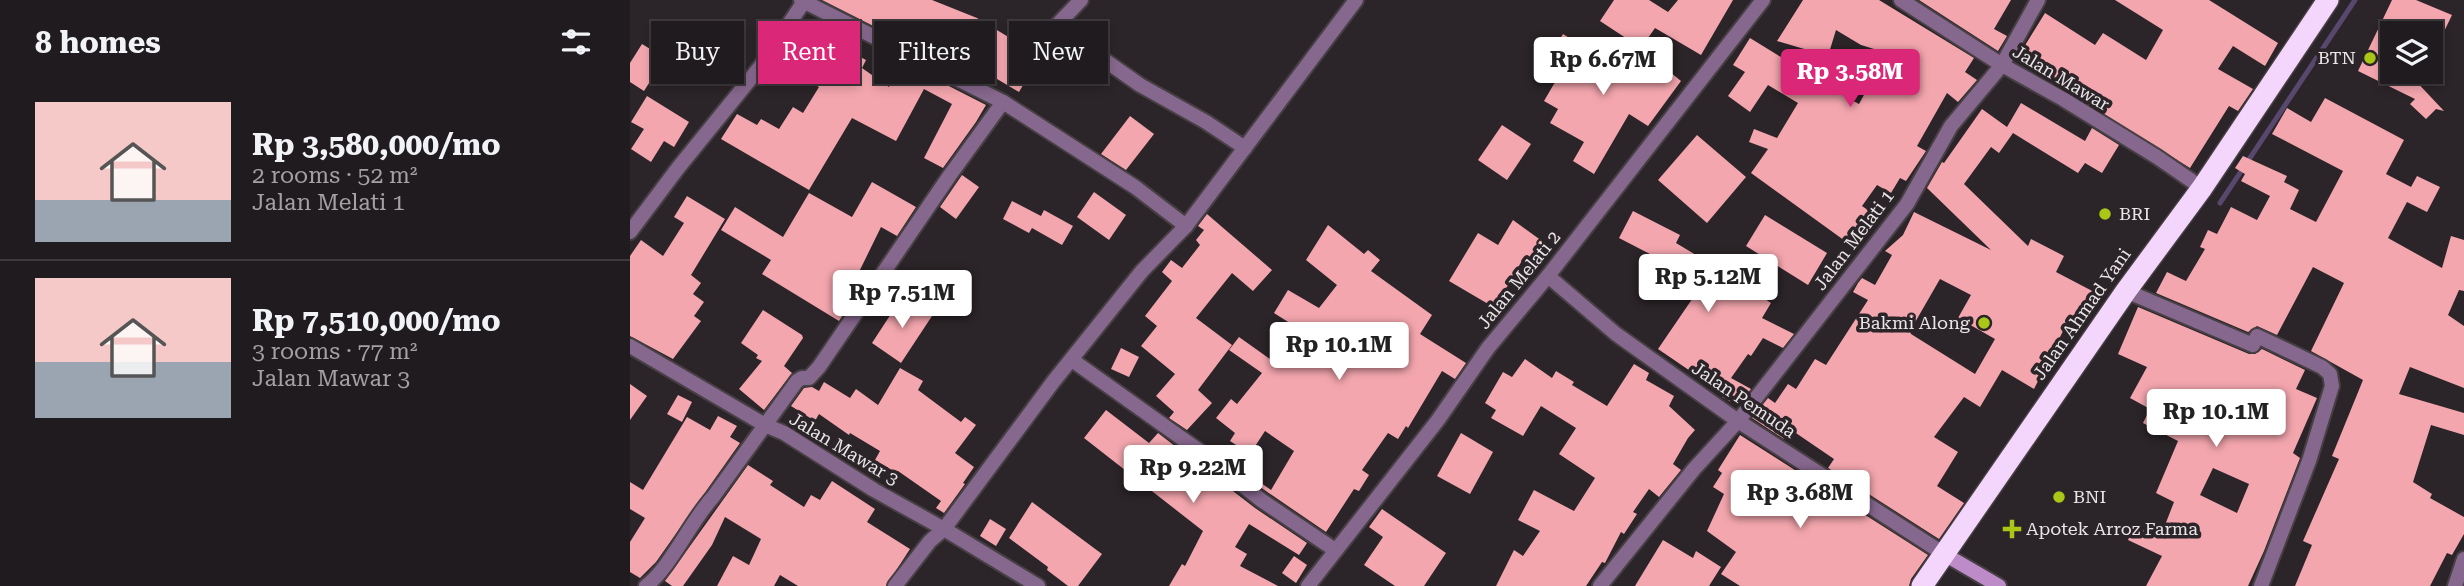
<!DOCTYPE html>
<meta charset="utf-8">
<style>
body{margin:0;font-family:"Roboto Serif",serif;background:#282427;color:#f1f3f6;height:100vh;display:flex;flex-direction:column;font-size:26px;white-space:nowrap}
*{box-sizing:border-box;margin:0}
p{font-size:23px;color:#a2a1a4}
.icon{flex:none;width:38px;height:38px;fill:none;stroke:currentColor;stroke-width:2;stroke-linecap:round;stroke-linejoin:round}
.map{position:relative;flex:1;overflow:hidden}
.details{display:flex;flex-direction:column;background:#201b1e;width:630px}
.details>*{flex:none}
.banner{position:absolute;left:21px;top:21px;width:665px;height:63px;display:flex;gap:14px}
.buttons{position:absolute;left:1750px;top:21px;display:grid;gap:14px}
.buttons a{display:grid;place-items:center;width:63px;height:63px;border-radius:0px;background:#201b1e;box-shadow:0 4px 10px #0003,0 0 0 2px #3d393c;font-size:35px}
.price{position:absolute;translate:-50% -60px;padding:0 16px;border-radius:7px;background:#fff;color:#222;font-size:23px;line-height:46px;filter:drop-shadow(0 2px 4px #0008)}
.price::after{content:'';position:absolute;left:50%;top:42px;width:21px;height:16px;margin-left:-10px;background:inherit;clip-path:polygon(0 0,100% 0,50% 100%)}
.price.selected{background:#db2777;color:#fff}
ul{padding:0;list-style:none}
li{display:flex;align-items:center;gap:21px;height:175px;padding:0 35px}
li+li{border-top:2px solid #3d393c}
li span{display:grid;place-items:center;flex:none;width:196px;height:140px;border-radius:0px;color:#555}
li>.icon{margin-inline-start:auto}
span .icon{width:84px;height:84px;fill:#fffc;stroke-width:1}
li b{font-size:30px}
h2{display:flex;justify-content:space-between;align-items:center;height:84px;padding:0 35px;font-size:30px}
.chip{padding:0 24px;border-radius:0px;background:#201b1e;box-shadow:0 4px 10px #0003,0 0 0 2px #3d393c;font-size:24px;line-height:63px}
.chip.selected{background:#db2777;color:#fff}
main{display:flex;flex:1;min-height:0}
.map>svg:first-child{display:block}
.lines{fill:none;stroke-linecap:round;stroke-linejoin:round}
.stream{stroke:#58486e;stroke-width:5}
.building{fill:#f4a6ae;fill-rule:evenodd}
.street-casing{stroke:#463f43;stroke-width:18}
.secondary-casing{stroke:#463f43;stroke-width:18}
.highway-casing{stroke:#463f43;stroke-width:24}
.street{stroke:#86678d;stroke-width:14}
.secondary{stroke:#bd8bc8;stroke-width:14}
.highway{stroke:#f4d5fb;stroke-width:21}
.poi-dot{fill:#aac717;stroke:#2b2428;stroke-width:2.5}
.labels{text-anchor:middle;stroke-width:7;stroke-linejoin:round;paint-order:stroke}
.poi-label{font-size:18px;fill:#eae6e8;stroke:#2b2428;text-anchor:start}
.street-label{font-size:18px;fill:#eae6e8;stroke:#2b2428}
</style>
<main>
<section class="details">
<h2>8 homes<svg class="icon" aria-label="filters" viewBox="0 0 24 24"><path d="M4 7h16M4 17h16"/><circle cx="9" cy="7" r="2"/><circle cx="15" cy="17" r="2"/></svg></h2>
<ul>
<li><span style="background:linear-gradient(#f6c9c9 70%,#9aa5b1 0)"><svg class="icon" aria-label="home" viewBox="0 0 24 24"><path d="M3 11l9-7 9 7M6 9v11h12V9"/></svg></span><div><b>Rp 3,580,000/mo</b><p>2 rooms · 52 m²</p><p>Jalan Melati 1</p></div></li>
<li><span style="background:linear-gradient(#f6c9c9 60%,#9aa5b1 0)"><svg class="icon" aria-label="home" viewBox="0 0 24 24"><path d="M3 11l9-7 9 7M6 9v11h12V9"/></svg></span><div><b>Rp 7,510,000/mo</b><p>3 rooms · 77 m²</p><p>Jalan Mawar 3</p></div></li>
</ul>
</section>
<div class="map">
<svg width="1834" height="586" viewBox="0 0 1834 586">
<rect width="100%" height="100%" fill="#2b2428"/>
<g class="lines">
<path class="stream" d="M1590,203L1725,0"/>
</g>
<g class="building">
<path d="M192,0H302L347,18L410,56L389,92L342,64L340,68L269,39Z"/>
<path d="M984,0H1019L1038,12L1048,0H1103L1071,55L1025,28L1011,48L970,21Z"/>
<path d="M1173,0H1249L1344,58L1335,72L1347,80L1328,102L1317,93L1287,146L1296,151L1276,181L1270,178L1261,193L1247,185L1232,206L1245,215L1222,246L1121,173L1138,149L1119,142L1124,129L1147,138L1168,103L1138,85L1120,112L1098,96L1115,72L1103,65L1120,38L1182,76L1181,78L1229,104L1257,53L1231,45L1206,30L1198,56L1147,41Z"/>
<path d="M1289,0H1381L1364,29L1377,36L1368,51Z"/>
<path d="M1485,0H1579L1648,43L1635,66L1603,46L1588,69L1623,89L1608,111L1599,106L1560,168L1386,60L1415,13L1465,45L1473,33L1516,60L1533,30Z"/>
<path d="M1762,0H1786L1822,15L1809,42L1801,38V33H1762V72H1784L1782,77L1814,111L1806,109L1796,119L1780,104L1785,99L1728,71Z"/>
<path d="M933,34L995,73L1013,50L1051,81L1018,126L999,114L964,174L943,161L954,142L920,123L928,109L914,101L928,77L913,67Z"/>
<path d="M198,40L236,60L232,68L259,87L272,62L356,105L346,122L313,168L294,158L322,104L294,89L266,141L222,118L179,190L91,139L107,114L127,125L131,119L149,129L163,107L173,113L189,87L177,80Z"/>
<path d="M12,44L35,58L14,91L0,82V63Z"/>
<path d="M17,96L59,122L44,147L34,141L21,162L1,149L14,129L1,122Z"/>
<path d="M1695,98L1774,140L1756,174L1781,187L1787,176L1810,187L1797,212L1777,202L1758,238L1812,268L1821,236L1834,240V291L1829,290L1818,315L1834,326V388L1780,367L1769,394L1834,413V435L1801,425L1783,482L1802,494L1800,498L1834,517V534L1822,555L1817,553L1800,586H1665L1682,545L1673,541L1709,459L1702,456L1733,380L1681,351L1714,283L1683,267L1647,335L1627,326L1618,332L1526,293L1537,272L1556,281L1575,249L1570,247L1578,230L1587,234L1601,207L1627,220L1640,196L1611,181L1615,174L1605,168L1613,156L1657,176L1654,182L1669,190L1660,209L1686,222L1713,171L1642,134L1657,108L1681,122Z"/>
<path d="M1391,103L1455,141L1462,128L1489,145L1472,173L1455,163L1448,173L1383,133L1369,153L1361,147L1334,184L1398,246L1401,239L1434,256L1426,272L1468,294L1454,322L1441,315L1404,389L1372,370L1350,407L1334,397L1304,437L1328,452L1307,486L1334,503L1309,539L1198,468L1204,459L1160,429L1154,439L1122,418L1138,398L1145,403L1158,384L1166,389L1185,359L1196,365L1238,300L1223,292L1228,283L1232,278L1245,285L1262,255L1255,251L1273,235L1284,212L1361,250L1297,188L1312,162L1314,163L1352,109L1377,127ZM1310,279L1341,295L1328,318L1365,339L1345,374L1281,334L1280,331Z"/>
<path d="M500,116L524,134L496,170L471,154Z"/>
<path d="M872,125L901,144L877,180L848,160Z"/>
<path d="M1067,135L1116,177L1077,223L1028,180Z"/>
<path d="M332,175L349,187L326,219L310,207Z"/>
<path d="M242,182L286,207L267,236L251,227L228,274L237,279L209,321L132,274L141,260L91,230L105,207L153,237L179,193L222,217Z"/>
<path d="M464,192L496,215L479,240L447,217Z"/>
<path d="M57,196L95,219L61,275L71,283L63,294L74,302L64,316L71,321L43,359L0,336V256L11,240L33,256L54,223L44,217Z"/>
<path d="M382,201L411,216L414,210L443,226L432,245L402,228L399,233L373,219Z"/>
<path d="M1003,211L1050,235L1046,243L1071,258L1065,268L1098,282L1120,295L1123,291L1141,303L1132,318L1164,334L1153,348L1133,338L1121,356L1118,354L1101,378L1121,389L1108,406L1092,397L1094,394L1028,349L1069,289L1041,273L1045,267L989,238Z"/>
<path d="M577,214L642,270L623,291L602,273L566,318L602,345L568,390L582,403L557,430L539,418L544,412L526,396L545,374L511,346L527,326L515,316L542,281L532,272L541,260L552,268L570,245L566,240L574,230L568,226Z"/>
<path d="M1135,215L1197,253L1178,285L1116,246Z"/>
<path d="M883,220L923,249L910,268L894,257L865,308L819,281L848,233L868,245Z"/>
<path d="M698,225L734,254L738,250L750,260L741,271L802,315L790,334L836,363L825,379L812,371L778,428L776,426L768,439L758,433L732,470L739,475L729,491L724,489L696,532L630,487L631,483L641,490L664,451L635,431L620,454L600,441L605,433L586,418L601,399L607,404L632,373L599,350L609,337L651,367L677,334L644,313L658,290L689,308L707,285L676,260Z"/>
<path d="M272,297L302,316L271,363L242,343Z"/>
<path d="M1508,307L1619,354H1625L1632,349L1675,370L1666,389L1687,398L1663,453L1670,458L1634,551L1618,586H1516L1532,556L1498,540L1504,526L1530,538L1544,502L1526,493L1548,441L1513,423L1520,409L1500,398L1517,367L1488,354ZM1583,468L1619,484L1607,513L1570,495Z"/>
<path d="M133,310L172,335L173,338L154,366L162,373L134,410L109,389L132,361L126,358L128,355L111,343Z"/>
<path d="M491,348L509,357L499,377L481,369Z"/>
<path d="M895,359L922,378L926,371L944,382L942,385L977,406L1004,364L1019,373L1016,380L1044,396L1039,406L1065,430L1058,438L1043,464L1051,470L1029,497L1019,489L1003,512L1007,514L994,534L991,532L975,563L972,562L956,586H866L884,550L893,556L910,531L888,520L904,490L944,511L965,478L929,454L946,428L911,406L893,436L861,418L866,410L855,403L873,372L882,377Z"/>
<path d="M270,368L293,381L288,390L331,422L335,417L346,425L325,453L344,467L333,483L335,484L314,513L306,508L311,501L268,471L267,473L245,460L250,451L220,433L219,435L189,414L185,421L161,406L174,388L182,387L189,391L194,382L220,398L226,389L248,405Z"/>
<path d="M0,384L17,396L0,420Z"/>
<path d="M48,395L62,402L52,422L37,414Z"/>
<path d="M476,410L519,443L528,433L625,508L677,543L669,555L619,524L605,547L617,554L610,566L648,586H539L552,564L555,566L573,531L454,438Z"/>
<path d="M88,416L107,426L100,437L110,443L26,562L10,578L0,572V542L15,518L0,509V482L13,490L57,417L80,430Z"/>
<path d="M831,433L863,452L840,494L807,476Z"/>
<path d="M1110,435L1298,555L1281,579L1279,586H1110L1091,574L1106,552L1077,531L1094,494L1083,487L1092,473L1088,470Z"/>
<path d="M118,465L143,481L140,485L174,507L181,495L190,500L202,481L245,509L237,522L280,549L256,586H168L150,575L144,586H87L103,556L119,565L131,539L95,517L82,545L53,586H42L35,581Z"/>
<path d="M402,502L472,554L448,586H438L417,570L418,567L379,538Z"/>
<path d="M752,509L816,553L794,586H765L734,565L753,537L739,527Z"/>
<path d="M360,519L376,529L366,546L350,536Z"/>
<path d="M1033,540L1063,558L1066,551L1091,567L1079,586H1005Z"/>
<path d="M664,556L677,565L666,583L652,573Z"/>
</g>
<g class="lines">
<g class="street-casing">
<g id="street">
<path d="M171,0L373,102L505,187L556,226"/>
<path d="M451,0L426,26L510,85L576,122L615,148"/>
<path d="M1271,0L1372,65L1433,99L1527,157L1572,188"/>
<path d="M0,232L48,168L130,67L175,0"/>
<path d="M918,276L986,334L1108,421L1314,554"/>
<path d="M1496,291L1623,345L1627,336L1692,367L1700,374L1702,386L1679,461L1631,586"/>
<path d="M0,346L135,425L154,433L244,490L314,529L408,586"/>
<path d="M442,360L571,452L631,500L705,550"/>
<path d="M16,586C41,567 60,522 83,497L167,381L172,378H179L189,367L320,175L373,102"/>
<path d="M265,586L300,541L314,529L423,382L512,271L556,226L726,0"/>
<path d="M678,586L808,420L858,348L918,276L1133,0"/>
<path d="M970,586L1064,469L1108,421L1277,204L1321,126L1372,65L1408,0"/>
<path d="M1825,586L1834,559"/>
</g>
</g>
<g class="secondary-casing">
<path id="secondary" d="M1314,554L1369,586"/>
</g>
<g class="highway-casing">
<path id="highway" d="M1292,586L1496,291L1572,188L1698,0"/>
</g>
<use href="#street" class="street"/>
<use href="#secondary" class="secondary"/>
<use href="#highway" class="highway"/>
</g>
<g class="poi-dot">
<circle cx="1740" cy="58" r="7"/>
<circle cx="1475" cy="214" r="7"/>
<circle cx="1354" cy="323" r="7"/>
<circle cx="1429" cy="497" r="7"/>
<path d="M1378.5 518.5h7v7h7v7h-7v7h-7v-7h-7v-7h7z"/>
</g>
<g class="labels">
<g class="poi-label">
<text x="1726" y="64" text-anchor="end">BTN</text>
<text x="1489" y="220">BRI</text>
<text x="1340" y="329" text-anchor="end">Bakmi Along</text>
<text x="1443" y="503">BNI</text>
<text x="1396" y="535">Apotek Arroz Farma</text>
</g>
<g class="street-label">
<text transform="translate(1431 78) rotate(31)" y="6">Jalan Mawar</text>
<text transform="translate(1224 240) rotate(-53)" y="6">Jalan Melati 1</text>
<text transform="translate(889 280) rotate(-51)" y="6">Jalan Melati 2</text>
<text transform="translate(1452 314) rotate(-55)" y="6">Jalan Ahmad Yani</text>
<text transform="translate(1114 400) rotate(34)" y="6">Jalan Pemuda</text>
<text transform="translate(214 449) rotate(31)" y="6">Jalan Mawar 3</text>
</g>
</g>
</svg>
<div class="buttons">
<a><svg class="icon" aria-label="layers" viewBox="0 0 24 24"><path d="M12 4l9 5-9 5-9-5zM3 14l9 5 9-5"/></svg></a>
</div>
<b class="price" style="left:973px;top:97px">Rp 6.67M</b>
<b class="price selected" style="left:1220px;top:109px">Rp 3.58M</b>
<b class="price" style="left:1078px;top:314px">Rp 5.12M</b>
<b class="price" style="left:272px;top:330px">Rp 7.51M</b>
<b class="price" style="left:709px;top:382px">Rp 10.1M</b>
<b class="price" style="left:1586px;top:449px">Rp 10.1M</b>
<b class="price" style="left:563px;top:505px">Rp 9.22M</b>
<b class="price" style="left:1170px;top:530px">Rp 3.68M</b>
<div class="banner">
<a class="chip">Buy</a>
<a class="chip selected">Rent</a>
<a class="chip">Filters</a>
<a class="chip">New</a>
</div>
</div>
</main>
